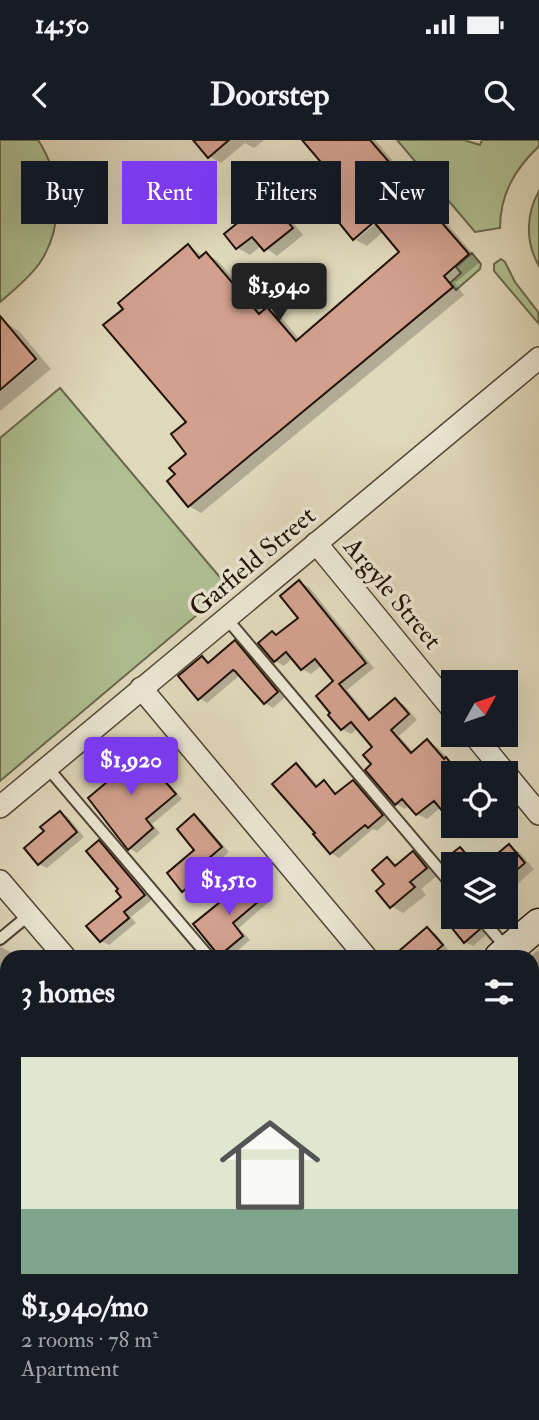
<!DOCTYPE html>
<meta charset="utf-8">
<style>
body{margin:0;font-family:"IM FELL Double Pica",serif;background:#242831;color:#f1f3f6;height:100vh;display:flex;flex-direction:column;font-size:26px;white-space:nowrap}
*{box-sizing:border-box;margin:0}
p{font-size:23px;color:#9ea1a6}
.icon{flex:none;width:38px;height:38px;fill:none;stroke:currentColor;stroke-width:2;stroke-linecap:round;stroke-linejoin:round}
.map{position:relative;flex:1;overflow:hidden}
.side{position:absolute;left:0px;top:810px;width:539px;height:471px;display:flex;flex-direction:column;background:#171b24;border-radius:21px 21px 0 0;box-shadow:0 7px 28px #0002}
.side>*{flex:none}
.hud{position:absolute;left:21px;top:21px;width:497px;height:63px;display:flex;gap:14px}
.needle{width:46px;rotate:50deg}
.tools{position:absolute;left:441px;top:530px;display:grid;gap:14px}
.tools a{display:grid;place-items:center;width:77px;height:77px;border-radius:0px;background:#171b24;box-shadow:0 7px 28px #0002;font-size:35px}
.price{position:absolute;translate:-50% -60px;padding:0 16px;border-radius:7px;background:#7c3aed;color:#fff;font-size:23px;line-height:46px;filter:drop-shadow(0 2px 4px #0008)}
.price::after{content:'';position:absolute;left:50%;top:42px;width:21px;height:16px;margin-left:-10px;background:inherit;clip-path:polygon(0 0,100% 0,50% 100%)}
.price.selected{background:#222;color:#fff}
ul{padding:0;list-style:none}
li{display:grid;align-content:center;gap:14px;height:371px;padding:0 21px}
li+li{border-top:2px solid #363941}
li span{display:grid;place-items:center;height:217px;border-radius:0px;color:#555}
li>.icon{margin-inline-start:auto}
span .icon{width:126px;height:126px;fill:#fffc;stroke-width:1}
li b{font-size:30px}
h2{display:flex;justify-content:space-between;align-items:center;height:84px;padding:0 21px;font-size:30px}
.pill{padding:0 24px;border-radius:0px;background:#171b24;box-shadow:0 7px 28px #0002;font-size:24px;line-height:63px}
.pill.selected{background:#7c3aed;color:#fff}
.status{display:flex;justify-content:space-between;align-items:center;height:49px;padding:0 35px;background:#171b24;direction:ltr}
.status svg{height:19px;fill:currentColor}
header{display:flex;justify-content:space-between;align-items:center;height:91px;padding:0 21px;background:#171b24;font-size:32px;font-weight:700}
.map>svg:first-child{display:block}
.green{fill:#afbf92;stroke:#68694c;stroke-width:2}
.shadow{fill:#0003}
.building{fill:#d2a08d;stroke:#201306;stroke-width:2}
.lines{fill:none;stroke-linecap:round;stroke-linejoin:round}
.lane-casing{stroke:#504433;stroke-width:14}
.street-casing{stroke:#504433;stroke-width:24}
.secondary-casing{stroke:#201306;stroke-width:33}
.lane{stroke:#ebe6d3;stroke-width:10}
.street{stroke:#ebe6d3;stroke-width:21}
.secondary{stroke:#ebe6d3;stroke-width:30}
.labels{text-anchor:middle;stroke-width:7;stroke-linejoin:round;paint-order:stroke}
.street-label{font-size:26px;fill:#201306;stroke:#ebe6d3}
</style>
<div class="status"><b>14:50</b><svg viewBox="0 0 49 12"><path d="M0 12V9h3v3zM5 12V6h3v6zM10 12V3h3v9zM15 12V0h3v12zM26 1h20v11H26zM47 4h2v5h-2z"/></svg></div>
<header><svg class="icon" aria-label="back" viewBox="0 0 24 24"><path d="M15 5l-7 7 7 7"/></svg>Doorstep<svg class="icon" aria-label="search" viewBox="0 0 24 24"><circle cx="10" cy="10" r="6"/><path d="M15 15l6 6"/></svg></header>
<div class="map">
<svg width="539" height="1280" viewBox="0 0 539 1280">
<rect width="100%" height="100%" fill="#e0d8bb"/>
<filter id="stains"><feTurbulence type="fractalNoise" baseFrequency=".00286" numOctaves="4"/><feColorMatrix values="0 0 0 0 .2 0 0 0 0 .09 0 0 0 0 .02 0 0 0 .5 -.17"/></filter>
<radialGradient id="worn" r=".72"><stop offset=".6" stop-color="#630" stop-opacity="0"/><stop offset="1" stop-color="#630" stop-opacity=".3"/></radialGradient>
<g class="green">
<path d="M0,0H38C62,36 64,88 39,124C28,139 14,150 0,162Z"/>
<path d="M397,0H464L480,5L482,0H539V6C515,29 500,54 500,88L475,92Z"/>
<path d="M539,51V126C525,102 526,74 539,51Z"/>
<path d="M472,113L481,124L480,129L456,150L450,143L461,133L456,127Z"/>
<path d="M501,119L505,122L515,142L538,172L539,184L494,131V124Z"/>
<path d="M60,248L229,448L0,641V298Z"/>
</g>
<g class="shadow">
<path d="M195,0H264L254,8L245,3L221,23L209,16Z"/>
<path d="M304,0H375L480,122L455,143L464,155L201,373L189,366L169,341L177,335L188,314V106L203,116L206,114L218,121L263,173L268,169L280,176L300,200L402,112L384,91L367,106L356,100L382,78L380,75L355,99L320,57L340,41Z"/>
<path d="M268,60L281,67L303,95L277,116L262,105L250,115L238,108L227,94Z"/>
<path d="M4,182L19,191L51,229L0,271V185Z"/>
<path d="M299,442L309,447L374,528L347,550L372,580L395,560L404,565L417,580L399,596L414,613L427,602L437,607L463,634H453V681L441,667L427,679L417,674L410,665L405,669L396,664L373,625L375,607L358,588L351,594L342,589L336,541L322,525L311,534L302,529L293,518L284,526L275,521L272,493L278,496L300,478Z"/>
<path d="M235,503L243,507L285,557L273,568L265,563L240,535L207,563L199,558L202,518L210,523Z"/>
<path d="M135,609L143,613L182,659L152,684L160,693L137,713L129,708L109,642Z"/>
<path d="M297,625L304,630L319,647L324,642L338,654L353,642L360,646L389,680L377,691L373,689L339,718L331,713L317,693Z"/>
<path d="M60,673L68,677L84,697L47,728L39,724L46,691Z"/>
<path d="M194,676L202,681L229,712L207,730L213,737L192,755L184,750L197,710Z"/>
<path d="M457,686H481L470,696Z"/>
<path d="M99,703L107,707L152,760L131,777L136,783L109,805L101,801L123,757Z"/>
<path d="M509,706L520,713L534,729L506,754V724H488Z"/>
<path d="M460,709L471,715L479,724H453V731L445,721Z"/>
<path d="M413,713L425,720L438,735L421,749L426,755L403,773L391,766L386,744L388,719L397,725Z"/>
<path d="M251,739L258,743L272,759L239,788L250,800L230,817H225L195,785Z"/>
<path d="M506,756L514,766L506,773Z"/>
<path d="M466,777L476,780L487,794L473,806L465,802Z"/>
<path d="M428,789L436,794L449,811L441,817H405L401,812Z"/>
<path d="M0,798L3,801L1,807L20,817H7V900L0,905Z"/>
<path d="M537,811L539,812V855L532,847V817H530Z"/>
<path d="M7,985V1058L0,1064V991Z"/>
<path d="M532,1034L539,1042V1057L535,1061L532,1059Z"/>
<path d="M532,1135L539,1138V1188L532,1184Z"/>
<path d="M64,1274H115L108,1280H57Z"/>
<path d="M333,1274H376L381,1280H338Z"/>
<path d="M456,1274H473L466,1280Z"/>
</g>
<g class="building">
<path d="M193,0H229L208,18Z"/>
<path d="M302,0H370L469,114L444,136L453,147L188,367L167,341L175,334L169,328L186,314L171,294L186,282L103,185L123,169L118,163L188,104L199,118L206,112L259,174L267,167L296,201L399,112L374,82L353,100L318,57L337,41Z"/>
<path d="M268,58L293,88L264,111L252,97L236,109L224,94Z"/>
<path d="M0,176L36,219L0,250Z"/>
<path d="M299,440L366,523L339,544L369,580L395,558L409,574L391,590L411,613L427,599L444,619L446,617L453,626V684L434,661L416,675L402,659L395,665L365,630L371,624L363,615L372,607L351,582L341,590L328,575L330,573L316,556L333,541L315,519L301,530L286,512L274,522L258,503L272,491L276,495L298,478L280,456Z"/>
<path d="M235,500L278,552L264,564L235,531L233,530L198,560L178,536L202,516L208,523Z"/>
<path d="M135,607L176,654L146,679L153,688L128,710L88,658L107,642L101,635Z"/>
<path d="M296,623L316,647L324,640L335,654L353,640L383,675L368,688L365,685L330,714L313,694L315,693L272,644Z"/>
<path d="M60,671L77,692L38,725L24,708L44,691L40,687Z"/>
<path d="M194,674L222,707L201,725L206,732L182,752L167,733L194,710L177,689Z"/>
<path d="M99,700L145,755L124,772L129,778L100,802L86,786L121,757L116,751L118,749L86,711Z"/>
<path d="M509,704L525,723L506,739V724H485Z"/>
<path d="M460,707L475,724H445L442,721Z"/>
<path d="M413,711L427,728L410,742L415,747L390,768L376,751L384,744L372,730L387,717L395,726Z"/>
<path d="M251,737L266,755L233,783L243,796L219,816L193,784Z"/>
<path d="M463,777H471L480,789L464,803L451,787Z"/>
<path d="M427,787L443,805L429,817H392Z"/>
</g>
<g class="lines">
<g class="lane-casing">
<g id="lane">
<path d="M227,479L453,746"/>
<path d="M47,627L209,817"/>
<path d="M480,777L508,810"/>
<path d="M0,799L29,775"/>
<path d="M532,1075L539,1084"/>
<path d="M0,1084L7,1078"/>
<path d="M127,1274L132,1280"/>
<path d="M414,1274L419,1280"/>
</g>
</g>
<g class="street-casing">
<g id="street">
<path d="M316,403L453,570"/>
<path d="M141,548L366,817"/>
<path d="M474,595L506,634"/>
<path d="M506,634L539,674"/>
<path d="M0,667L539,218"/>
<path d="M0,741L65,817"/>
<path d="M532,912L539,920"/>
<path d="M0,956L7,950"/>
<path d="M532,1237L539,1245"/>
<path d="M268,1274L273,1280"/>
<path d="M513,1280L520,1274"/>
</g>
</g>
<g class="secondary-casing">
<g id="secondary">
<path d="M500,817L539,784"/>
<path d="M0,1234L7,1228"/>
</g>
</g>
<use href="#lane" class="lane"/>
<use href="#street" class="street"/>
<use href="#secondary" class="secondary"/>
</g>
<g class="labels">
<g class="street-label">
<text transform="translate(252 421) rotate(-40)" y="9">Garfield Street</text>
<text transform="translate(393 453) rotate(50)" y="9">Argyle Street</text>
</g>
</g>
<rect width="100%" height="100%" filter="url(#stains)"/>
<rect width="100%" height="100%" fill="url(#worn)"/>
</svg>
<div class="tools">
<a><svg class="needle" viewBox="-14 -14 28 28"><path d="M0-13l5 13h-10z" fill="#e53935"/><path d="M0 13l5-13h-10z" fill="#9ea1a6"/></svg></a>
<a><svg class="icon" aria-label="locate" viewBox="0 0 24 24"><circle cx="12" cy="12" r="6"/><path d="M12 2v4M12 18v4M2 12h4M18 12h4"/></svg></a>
<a><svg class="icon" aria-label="layers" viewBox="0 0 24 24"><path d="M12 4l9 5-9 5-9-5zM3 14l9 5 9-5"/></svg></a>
</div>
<b class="price selected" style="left:279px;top:183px">$1,940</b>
<b class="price" style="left:131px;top:657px">$1,920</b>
<b class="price" style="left:229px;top:777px">$1,510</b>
<div class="hud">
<a class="pill">Buy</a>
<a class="pill selected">Rent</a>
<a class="pill">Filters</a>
<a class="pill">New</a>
</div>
<section class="side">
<h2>3 homes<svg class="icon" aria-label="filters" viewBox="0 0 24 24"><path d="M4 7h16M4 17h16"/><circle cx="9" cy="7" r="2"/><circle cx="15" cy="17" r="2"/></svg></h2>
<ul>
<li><span style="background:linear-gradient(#dfe7d0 70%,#7fa58c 0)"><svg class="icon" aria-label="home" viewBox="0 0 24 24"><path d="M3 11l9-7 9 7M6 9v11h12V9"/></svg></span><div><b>$1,940/mo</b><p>2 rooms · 78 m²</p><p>Apartment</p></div></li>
</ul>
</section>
</div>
